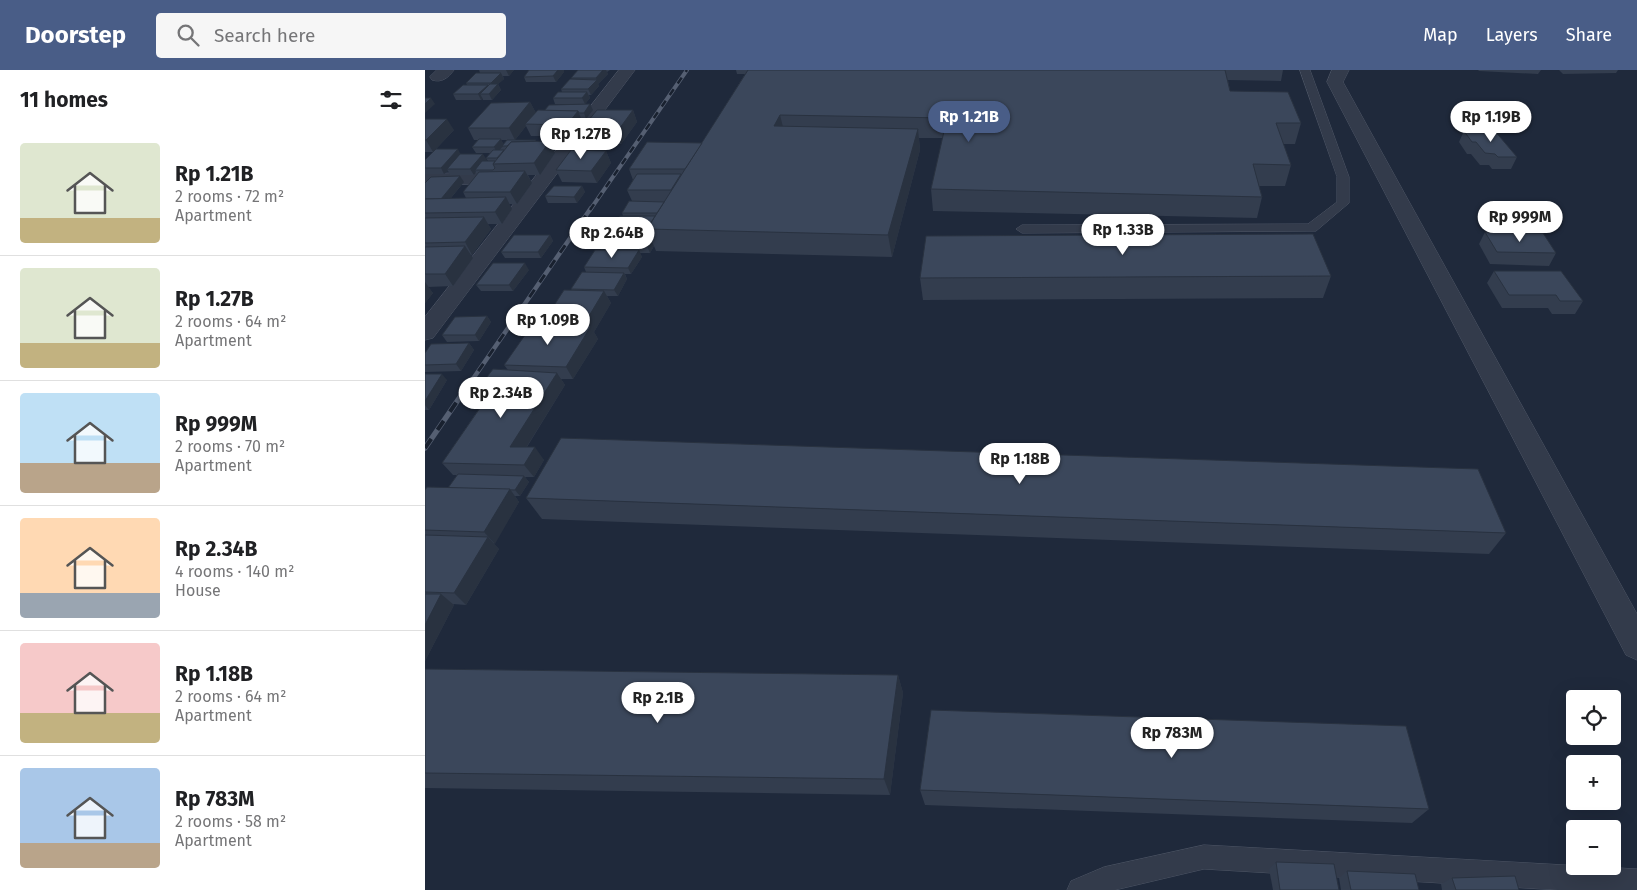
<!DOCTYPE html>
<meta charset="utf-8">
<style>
body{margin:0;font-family:"Fira Sans",sans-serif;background:#f6f6f6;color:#202124;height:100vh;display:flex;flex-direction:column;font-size:19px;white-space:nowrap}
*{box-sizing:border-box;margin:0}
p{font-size:16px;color:#757577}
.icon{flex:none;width:28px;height:28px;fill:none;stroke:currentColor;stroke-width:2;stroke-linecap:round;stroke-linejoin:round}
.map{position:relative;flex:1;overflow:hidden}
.drawer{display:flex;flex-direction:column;background:#fff;width:425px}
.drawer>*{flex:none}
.buttons{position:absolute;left:1141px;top:620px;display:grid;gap:10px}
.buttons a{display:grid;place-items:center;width:55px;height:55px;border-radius:5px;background:#fff;box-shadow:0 5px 20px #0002;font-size:25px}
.price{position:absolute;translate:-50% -42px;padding:0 11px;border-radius:18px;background:#fff;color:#222;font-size:16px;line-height:32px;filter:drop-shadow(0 1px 2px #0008)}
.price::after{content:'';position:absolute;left:50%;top:30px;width:15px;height:11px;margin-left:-8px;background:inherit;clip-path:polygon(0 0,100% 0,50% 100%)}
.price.active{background:#495d87;color:#fff}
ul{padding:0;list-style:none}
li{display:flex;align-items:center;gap:15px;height:125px;padding:0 20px}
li+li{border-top:1px solid #e0e0e0}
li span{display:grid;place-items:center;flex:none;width:140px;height:100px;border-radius:5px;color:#555}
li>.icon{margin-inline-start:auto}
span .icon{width:60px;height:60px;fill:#fffc;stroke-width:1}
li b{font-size:21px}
h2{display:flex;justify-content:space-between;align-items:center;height:60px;padding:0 20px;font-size:21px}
header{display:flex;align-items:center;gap:30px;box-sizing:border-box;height:70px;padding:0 25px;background:#495d87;color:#fff}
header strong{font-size:24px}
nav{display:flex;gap:28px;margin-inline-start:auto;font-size:18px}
.search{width:350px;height:45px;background:#f6f6f6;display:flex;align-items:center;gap:12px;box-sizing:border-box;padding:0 18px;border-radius:5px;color:#757577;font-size:19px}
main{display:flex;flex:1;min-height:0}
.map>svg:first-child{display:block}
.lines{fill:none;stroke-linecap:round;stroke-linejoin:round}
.lane-casing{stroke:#4e5666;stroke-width:1}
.street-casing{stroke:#4e5666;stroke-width:1}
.lane{fill:#333b4b;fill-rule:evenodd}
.street{fill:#333b4b;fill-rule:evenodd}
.rail-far2-casing{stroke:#555f72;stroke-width:4}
.rail-far1-casing{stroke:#555f72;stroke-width:4.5}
.rail-casing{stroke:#555f72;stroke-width:5.5}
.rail-far2{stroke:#19212f;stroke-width:2.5;stroke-dasharray:7;stroke-linecap:butt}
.rail-far1{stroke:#19212f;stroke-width:3;stroke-dasharray:9;stroke-linecap:butt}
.rail{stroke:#19212f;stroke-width:4;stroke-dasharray:11;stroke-linecap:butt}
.wall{fill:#333d4e}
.shaded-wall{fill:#293240}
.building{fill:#3b475b;stroke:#293240}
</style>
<header>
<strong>Doorstep</strong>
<div class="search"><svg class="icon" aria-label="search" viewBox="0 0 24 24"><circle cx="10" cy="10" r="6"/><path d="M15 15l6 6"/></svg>Search here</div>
<nav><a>Map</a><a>Layers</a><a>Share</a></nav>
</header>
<main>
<section class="drawer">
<h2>11 homes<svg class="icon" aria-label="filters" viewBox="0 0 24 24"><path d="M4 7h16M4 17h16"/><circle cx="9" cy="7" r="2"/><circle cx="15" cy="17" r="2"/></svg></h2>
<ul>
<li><span style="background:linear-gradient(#dfe7d0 75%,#c2b280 0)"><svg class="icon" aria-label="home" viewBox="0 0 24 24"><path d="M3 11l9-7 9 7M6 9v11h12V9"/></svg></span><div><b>Rp 1.21B</b><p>2 rooms · 72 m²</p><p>Apartment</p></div></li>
<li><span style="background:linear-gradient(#dfe7d0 75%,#c2b280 0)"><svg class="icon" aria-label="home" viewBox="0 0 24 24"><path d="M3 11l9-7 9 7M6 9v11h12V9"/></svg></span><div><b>Rp 1.27B</b><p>2 rooms · 64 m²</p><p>Apartment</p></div></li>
<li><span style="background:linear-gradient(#bfe0f5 70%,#b9a48a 0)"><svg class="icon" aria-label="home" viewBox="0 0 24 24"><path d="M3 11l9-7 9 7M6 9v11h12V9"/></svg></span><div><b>Rp 999M</b><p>2 rooms · 70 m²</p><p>Apartment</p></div></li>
<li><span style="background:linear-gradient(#ffd9b3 75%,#9aa5b1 0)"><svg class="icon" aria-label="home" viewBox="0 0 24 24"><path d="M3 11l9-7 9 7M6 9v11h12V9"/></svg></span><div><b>Rp 2.34B</b><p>4 rooms · 140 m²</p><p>House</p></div></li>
<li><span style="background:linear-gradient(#f6c9c9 70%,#c2b280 0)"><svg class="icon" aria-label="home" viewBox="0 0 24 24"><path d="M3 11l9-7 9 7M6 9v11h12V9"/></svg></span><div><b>Rp 1.18B</b><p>2 rooms · 64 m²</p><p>Apartment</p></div></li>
<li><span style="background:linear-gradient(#a9c7e8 75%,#b9a48a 0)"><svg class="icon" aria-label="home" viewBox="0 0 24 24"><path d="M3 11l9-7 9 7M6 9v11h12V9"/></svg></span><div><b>Rp 783M</b><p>2 rooms · 58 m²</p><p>Apartment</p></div></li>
</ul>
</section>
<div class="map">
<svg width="1212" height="820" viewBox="0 0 1212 820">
<rect width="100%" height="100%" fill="#1f293b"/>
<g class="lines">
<g class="lane-casing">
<g id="lane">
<path d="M875,0H885L924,107V133L891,161L597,163L591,159L597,155L883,154L912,132V107Z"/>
<path d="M779,775L1212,799V820H1134L779,799L690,820H642L646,811L679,797Z"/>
</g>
</g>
<g class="street-casing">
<g id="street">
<path d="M12,0H29C23,8 17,13 7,10L5,7Z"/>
<path d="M194,0H210L8,268L0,270V247Z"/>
<path d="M907,0H924L918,12L1212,544V590L1201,585L902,12Z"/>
<path d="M85,102L92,104L94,108L92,112L0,116V104Z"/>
</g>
</g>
<use href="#lane" class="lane"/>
<use href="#street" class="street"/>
<g class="rail-far2-casing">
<path id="rail-far2" d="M165,140L262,0"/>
</g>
<g class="rail-far1-casing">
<path id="rail-far1" d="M43,316L166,138"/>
</g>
<g class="rail-casing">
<path id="rail" d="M0,378L44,314"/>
</g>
<use href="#rail-far2" class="rail-far2"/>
<use href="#rail-far1" class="rail-far1"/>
<use href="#rail" class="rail"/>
</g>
<g class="wall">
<path d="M54,0H89L84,6H78L79,9L73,14L76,20L67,30H58V29L56,30H31L28,24L42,15L41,13L55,3Z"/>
<path d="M153,0H185L182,2L183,4L173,14L174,16L166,25H164L165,28L160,34H130L128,28L137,22L136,19L147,9L146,8Z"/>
<path d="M311,0H858L856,11L803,10L805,21L876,53L870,74H858L866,95L860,116H834L837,127L832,148L508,141L506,119L518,68H494L495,80L467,187L231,181L229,176L225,183H215L217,187L206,204H200L202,209L193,226H182L186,233L169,262L173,269L148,309H136L140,315L102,377L119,390L109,407H100L104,412L95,426H90L94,432L69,474L74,479L41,535L28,534L29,535L0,591V420L23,418L32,405H28L17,393L60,330L53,319L83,300L79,295L121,255L119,251L147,220L146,219L161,202L159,197L176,180L174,176L187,161L186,159L198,146L197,143L207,131L202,120L208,110L204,99L277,73L320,4H312Z"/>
<path d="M1053,0H1116L1113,4L1054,1Z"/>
<path d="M1134,0H1193L1191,3L1138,4Z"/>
<path d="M139,2L131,12H101L99,7Z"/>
<path d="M105,32L111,43L119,41L165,34L168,40L161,49H157L158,53L147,66H106L101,56L90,70H76L79,75L112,71L130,83L115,105H103L107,113L92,134H84L87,139L77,154H63L66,159L47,185H46L48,188L28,216L3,217L8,223L0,233V113L39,112L26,128H41L38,122L52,105L51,102L49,105H25L23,101L19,104H0V90L8,82H0V49L29,60L11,79L36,84L62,90L61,91H63L61,88L66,83H51L47,77L53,70H49L43,58Z"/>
<path d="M208,40L212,52L196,74H159L154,62Z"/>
<path d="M1039,61L1092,87L1086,99H1067L1064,95H1055L1046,84H1042L1034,72Z"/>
<path d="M181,81L186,93L172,113L137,112L131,100Z"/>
<path d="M157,116L160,122L152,133H123L120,126Z"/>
<path d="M1060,162L1131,183L1124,196L1065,194L1054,174Z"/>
<path d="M125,165L128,171L116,188H80L76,182Z"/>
<path d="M104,200L88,221H56L51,215Z"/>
<path d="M1069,201L1158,231L1150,244H1127L1123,238H1077L1062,213Z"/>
<path d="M906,206L898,228L498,230L495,208Z"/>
<path d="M62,246L66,252L54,271L22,272L17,265Z"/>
<path d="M44,273L49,280L36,301L0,302V283Z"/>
<path d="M0,304L22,310L4,340H0Z"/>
<path d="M101,428L1081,463L1064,484L117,449Z"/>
<path d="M0,599L473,605L478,623L465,725L0,718Z"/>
<path d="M495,720L1004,739L987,753L500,735Z"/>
<path d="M851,792L914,820H848L844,799Z"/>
<path d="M922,801L994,820H916L914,808Z"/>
<path d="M1027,808L1094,820H1017L1016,814Z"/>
</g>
<g class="shaded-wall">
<path d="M81,0H89L84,6Z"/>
<path d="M133,0H139V2L131,12L128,6Z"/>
<path d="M178,0H181L183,4L173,14L171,8Z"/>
<path d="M76,3L79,9L69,18L66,13Z"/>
<path d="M172,10L174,16L166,25L163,19Z"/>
<path d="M73,14L76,20L67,30L64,24Z"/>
<path d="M63,15L66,20L55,24L58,29L56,30L53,24Z"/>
<path d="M162,22L165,28L160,34L157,28Z"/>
<path d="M6,28L10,34L0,43V34Z"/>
<path d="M105,32L111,43L100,54L101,56L90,70L84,58Z"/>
<path d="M165,34L168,40L161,49L159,43Z"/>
<path d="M208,40L212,52L196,74L192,62Z"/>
<path d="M153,41L158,53L147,66L142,55Z"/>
<path d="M355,45L360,65L349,56Z"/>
<path d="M22,49L29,60L8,82L1,70Z"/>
<path d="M493,59L495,80L467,187L463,165Z"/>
<path d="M76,69L79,75L72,83L69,77Z"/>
<path d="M125,71L130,83L115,105L109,93Z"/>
<path d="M33,79L36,85L22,99L23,101L19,104L16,98Z"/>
<path d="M181,81L186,93L172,113L166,101Z"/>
<path d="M58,84L62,90L53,100H50L51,102L49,105L45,99Z"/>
<path d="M100,101L107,113L92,134L85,122Z"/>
<path d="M35,106L39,112L20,135L16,129Z"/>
<path d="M157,116L160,122L152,133L149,127Z"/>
<path d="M81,127L87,139L77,154L70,142Z"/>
<path d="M59,147L66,159L47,185L40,172Z"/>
<path d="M125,165L128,171L116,188L113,182Z"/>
<path d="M226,170L229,176L225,183L222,176Z"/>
<path d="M40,176L48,188L28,216L20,204Z"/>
<path d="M214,180L217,187L206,204L203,198Z"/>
<path d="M100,193L104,200L88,221L84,215Z"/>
<path d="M199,203L202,209L193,226L189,220Z"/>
<path d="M0,212L8,223L0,233Z"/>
<path d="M179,221L186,233L169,262L173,269L148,309L141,297L165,258L161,251Z"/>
<path d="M62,246L66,252L54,271L50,265Z"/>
<path d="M44,273L49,280L36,301L31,294Z"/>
<path d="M132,303L140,315L94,389L85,377Z"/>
<path d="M17,304L22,310L4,340L0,335V331Z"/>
<path d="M110,377L119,390L109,407L99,395Z"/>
<path d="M99,406L104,412L95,426L90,420Z"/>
<path d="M85,419L94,432L70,474L59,462Z"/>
<path d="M63,467L74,479L41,535L29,523Z"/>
<path d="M16,524L29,535L0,591V555Z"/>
<path d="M473,605L478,623L465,725L459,709Z"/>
</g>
<g class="building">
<path d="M104,0H133L128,6L99,7Z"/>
<path d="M153,0H178L171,8H146Z"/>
<path d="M323,0H800L805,21L863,22L876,53H851L866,95L828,94L837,127L506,119L522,48L355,45L349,56L493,59L463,165L222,159Z"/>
<path d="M51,3H76L66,13H41Z"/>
<path d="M145,9L172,10L163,19H136Z"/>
<path d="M65,14H73L64,24H55Z"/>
<path d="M38,15H63L53,24H28Z"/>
<path d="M133,22H162L157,28H128Z"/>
<path d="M0,28H6L0,34Z"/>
<path d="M105,32L84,58H43L66,33Z"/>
<path d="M165,34L159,43H154L153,41H119L124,35Z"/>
<path d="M113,40L153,41L142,55L100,54Z"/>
<path d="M172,40H208L192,62H154Z"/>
<path d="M0,49H22L1,70H0Z"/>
<path d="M1069,60L1092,87H1073L1070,84L1060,83L1051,72H1047L1039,61Z"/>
<path d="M54,69H76L69,77H47Z"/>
<path d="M82,70H111L110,71L86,72L82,76H77Z"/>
<path d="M125,71L109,93L68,94L86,72Z"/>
<path d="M222,72L277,73L260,99H204Z"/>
<path d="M11,79H33L16,98H0V90Z"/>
<path d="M68,80H79L72,88H61Z"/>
<path d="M146,80L181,81L166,101L131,100Z"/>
<path d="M35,84H58L45,99H22Z"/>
<path d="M57,91H70L68,94L70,98L68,100H50Z"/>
<path d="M100,101L85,122H38L54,102Z"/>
<path d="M212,104H256L246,120H202Z"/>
<path d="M35,106L16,129H0V113L6,107Z"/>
<path d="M129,116H157L149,127L120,126Z"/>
<path d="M81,127L70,142L0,143V129Z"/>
<path d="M204,131L239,132L232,143H197Z"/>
<path d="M195,146H230L222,159H186Z"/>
<path d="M59,147L40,172L0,173V148Z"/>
<path d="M184,161H222L226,170L222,176H174Z"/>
<path d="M1060,162L1118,163L1131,183L1072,182Z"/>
<path d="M888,164L906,206L495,208L501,166Z"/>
<path d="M89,165H125L113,182H76Z"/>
<path d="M40,176L20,204H0V177Z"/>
<path d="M170,180H214L203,198L159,197Z"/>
<path d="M68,193H100L84,215H51Z"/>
<path d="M1069,201H1136L1158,231H1135L1131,225H1084Z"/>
<path d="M157,202L199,203L189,220L146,219Z"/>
<path d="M139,220L179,221L161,251H119Z"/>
<path d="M62,246L50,265H17L30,247Z"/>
<path d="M107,255L166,256L141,297L79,295Z"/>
<path d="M44,273L31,294L0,295V283L6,274Z"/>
<path d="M68,299L132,303L85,377H110L99,395L17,393L66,322H87L53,319Z"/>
<path d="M0,304H17L0,331Z"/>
<path d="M136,368L1053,399L1081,463L101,428Z"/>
<path d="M33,404L99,406L90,420L23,418Z"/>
<path d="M2,417L85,419L59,462L0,460V420Z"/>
<path d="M0,465L63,467L29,523L0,522Z"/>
<path d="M0,524H16L0,555Z"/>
<path d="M0,599L473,605L459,709L0,703Z"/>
<path d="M506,640L981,656L1004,739L495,720Z"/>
<path d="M851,792L909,794L914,820H855Z"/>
<path d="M922,801L990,804L994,820H926Z"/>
<path d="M1090,806L1094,820H1031L1027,808Z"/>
</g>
</svg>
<div class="buttons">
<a><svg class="icon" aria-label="locate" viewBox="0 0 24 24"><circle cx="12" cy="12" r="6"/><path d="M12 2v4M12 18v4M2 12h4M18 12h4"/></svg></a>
<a>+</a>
<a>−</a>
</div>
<b class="price active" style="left:544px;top:73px">Rp 1.21B</b>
<b class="price" style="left:1066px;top:73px">Rp 1.19B</b>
<b class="price" style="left:156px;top:90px">Rp 1.27B</b>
<b class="price" style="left:1095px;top:173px">Rp 999M</b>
<b class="price" style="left:698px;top:186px">Rp 1.33B</b>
<b class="price" style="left:187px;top:189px">Rp 2.64B</b>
<b class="price" style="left:123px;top:276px">Rp 1.09B</b>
<b class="price" style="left:76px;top:349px">Rp 2.34B</b>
<b class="price" style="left:595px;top:415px">Rp 1.18B</b>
<b class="price" style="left:233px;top:654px">Rp 2.1B</b>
<b class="price" style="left:747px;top:689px">Rp 783M</b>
</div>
</main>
